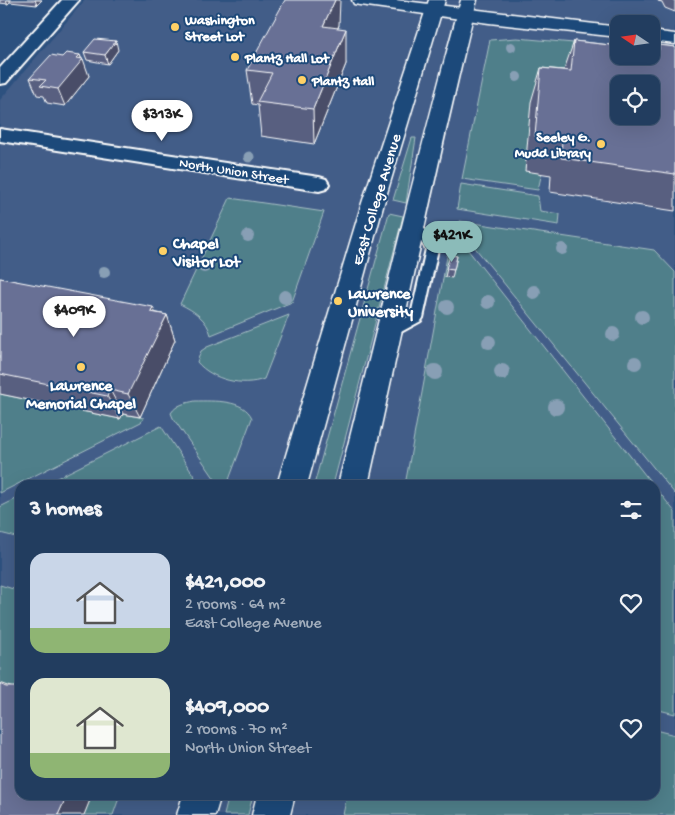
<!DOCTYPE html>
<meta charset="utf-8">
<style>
body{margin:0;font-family:"Gochi Hand",sans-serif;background:#2a4465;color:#f1f3f6;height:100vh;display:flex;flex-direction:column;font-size:19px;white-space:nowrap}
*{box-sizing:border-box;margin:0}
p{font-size:16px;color:#a2aebd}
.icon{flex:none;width:28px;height:28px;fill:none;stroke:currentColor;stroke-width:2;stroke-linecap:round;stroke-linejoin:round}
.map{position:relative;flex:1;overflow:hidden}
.side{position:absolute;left:15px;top:480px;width:645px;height:320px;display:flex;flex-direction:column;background:#223d5f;border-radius:15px;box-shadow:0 5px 20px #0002,0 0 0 1px #3f5674}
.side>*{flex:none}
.needle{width:32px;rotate:283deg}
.fabs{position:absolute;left:610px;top:15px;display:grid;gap:10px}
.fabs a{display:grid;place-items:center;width:50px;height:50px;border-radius:10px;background:#223d5f;box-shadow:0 5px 20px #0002,0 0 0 1px #3f5674;font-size:25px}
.price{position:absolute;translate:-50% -42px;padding:0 11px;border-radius:18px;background:#fff;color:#222;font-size:16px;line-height:32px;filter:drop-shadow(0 1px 2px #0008)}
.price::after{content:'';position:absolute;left:50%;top:30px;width:15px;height:11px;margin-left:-8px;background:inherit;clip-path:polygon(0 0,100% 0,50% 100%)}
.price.on{background:#8bbbb9;color:#111}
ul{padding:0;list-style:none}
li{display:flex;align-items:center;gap:15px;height:125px;padding:0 15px}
li span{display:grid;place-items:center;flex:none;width:140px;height:100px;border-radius:15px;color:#555}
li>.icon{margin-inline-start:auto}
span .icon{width:60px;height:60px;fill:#fffc;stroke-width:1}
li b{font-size:21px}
h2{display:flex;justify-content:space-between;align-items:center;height:60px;padding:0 15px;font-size:21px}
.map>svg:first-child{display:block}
.built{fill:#425d88;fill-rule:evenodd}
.green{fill:#4f7f8a;stroke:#a7bfc4}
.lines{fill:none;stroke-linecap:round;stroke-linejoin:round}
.service-casing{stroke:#fff;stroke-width:4}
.minor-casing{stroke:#fff;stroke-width:4}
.secondary-casing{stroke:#fff;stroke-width:3}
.primary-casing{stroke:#fff;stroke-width:3}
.service{fill:#1f4a7a;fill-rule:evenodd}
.minor{fill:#1f4a7a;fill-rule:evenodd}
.secondary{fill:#1f4a7a;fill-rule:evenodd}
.primary{fill:#1f4a7a;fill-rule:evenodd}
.tree{fill:#889fb5}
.wall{fill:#595f80;stroke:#fff}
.shaded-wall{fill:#484e68;stroke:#fff}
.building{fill:#676f95;stroke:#fff;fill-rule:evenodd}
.poi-dot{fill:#ffd166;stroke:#1f4a7a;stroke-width:2}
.labels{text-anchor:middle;stroke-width:4;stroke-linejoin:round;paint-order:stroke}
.far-poi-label{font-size:14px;font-weight:bold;fill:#fff;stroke:#1f4a7a;text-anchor:start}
.far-street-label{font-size:14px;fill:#fff;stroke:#1f4a7a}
.street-label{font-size:16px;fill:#fff;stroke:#1f4a7a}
.poi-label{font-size:16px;font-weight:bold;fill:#fff;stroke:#1f4a7a;text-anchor:start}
</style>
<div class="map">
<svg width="675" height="815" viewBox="0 0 675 815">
<rect width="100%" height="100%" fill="#2d517f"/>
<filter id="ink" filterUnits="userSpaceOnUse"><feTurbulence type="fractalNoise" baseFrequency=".02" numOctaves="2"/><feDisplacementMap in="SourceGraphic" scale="10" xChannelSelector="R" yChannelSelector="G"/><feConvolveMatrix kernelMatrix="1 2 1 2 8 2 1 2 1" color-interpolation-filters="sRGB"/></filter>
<g filter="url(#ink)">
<path class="built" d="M85,0H675V815H0V100ZM619,24H651V56H619ZM619,84H651V116H619ZM20,485H655V795H20Z"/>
<g class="green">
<path d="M517,38L619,47V56L633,84L563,75L538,190L462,179L490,40Z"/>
<path d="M412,138H416L406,203L393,200Z"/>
<path d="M461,184L538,196L540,211L560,214L559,225L457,209Z"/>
<path d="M230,198L324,212L292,302L211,335C207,319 194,311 180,304Z"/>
<path d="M389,213L403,216L333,485H314Z"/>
<path d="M460,221L654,250L675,272V494L459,228Z"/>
<path d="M451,235L457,236L653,485H405Z"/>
<path d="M289,315L264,379C243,387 212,380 197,362L201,351L207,347Z"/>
<path d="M0,394L120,419L123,414L144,418L141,422L0,493Z"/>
<path d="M195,401C213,401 244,399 252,418L227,485H219L173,418L171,413C177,404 186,403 195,401Z"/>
<path d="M161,426L200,485H43Z"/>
<path d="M655,487L675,512V714L655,709Z"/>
<path d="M20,497V538L0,533V507Z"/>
<path d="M0,585L20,591V691L0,686Z"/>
<path d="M655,730L675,735V815H343L347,795H655Z"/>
<path d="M92,795H120L113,815H84Z"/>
<path d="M229,795H253L248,815H224Z"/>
</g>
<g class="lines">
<g class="service-casing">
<g id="service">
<path d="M651,40L655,43L663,66L661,68L653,66L650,56Z"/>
<path d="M415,220L419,221L438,249L423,318L421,321L390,338L384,333L385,329L411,315L426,249L409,224Z"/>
</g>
</g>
<g class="minor-casing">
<g id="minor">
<path d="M62,0H79L6,83L0,84V68Z"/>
<path d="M0,129L319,177L326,179L329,184L326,189L319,191L0,141Z"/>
</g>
</g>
<g class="secondary-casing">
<g id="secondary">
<path d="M352,0H396L619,27V37L489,23L360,5L354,4Z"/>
<path d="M651,31L675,34V44L651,41Z"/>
</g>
</g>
<g class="primary-casing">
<g id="primary">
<path d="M429,0H445L384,203L307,485H277L362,203Z"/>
<path d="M461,0H477C437,161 404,323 368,485H338C379,323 416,161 461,0Z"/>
<path d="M183,795H221L215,815H177Z"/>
<path d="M257,795H295L290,815H252Z"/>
</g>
</g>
<use href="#service" class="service"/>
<use href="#minor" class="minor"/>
<use href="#secondary" class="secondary"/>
<use href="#primary" class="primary"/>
</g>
<g class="tree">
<circle cx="511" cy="47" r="5"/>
<circle cx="517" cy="77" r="5"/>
<circle cx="249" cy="157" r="5.5"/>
<circle cx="248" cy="236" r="6"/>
<circle cx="562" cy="249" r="6"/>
<circle cx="204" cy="267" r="6"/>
<circle cx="104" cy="272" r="6"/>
<circle cx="534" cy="292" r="7"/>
<circle cx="285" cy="297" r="7"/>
<circle cx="488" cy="302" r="7"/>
<circle cx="447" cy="307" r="7"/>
<circle cx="642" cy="317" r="7"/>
<circle cx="613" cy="334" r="7"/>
<circle cx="489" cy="342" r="7"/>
<circle cx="635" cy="363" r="7"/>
<circle cx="435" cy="372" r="8"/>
<circle cx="502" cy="372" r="8"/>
<circle cx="556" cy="407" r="8"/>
</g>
<g class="wall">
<path d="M0,0H42L37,5L10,2L8,4L0,3Z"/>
<path d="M658,0H675V12L665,8L662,2L658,1Z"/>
<path d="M339,25L338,28L346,64L314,144L261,136L258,105L252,104L247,70Z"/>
<path d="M574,41L657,50L659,45L675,47V211L550,192L551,175L525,171L531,102L541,68L564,70Z"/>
<path d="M118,50L108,64L87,60L84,52Z"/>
<path d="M80,55L89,76L65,106L47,103L44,96L37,95L30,78L62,57Z"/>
<path d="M450,255L457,256L452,278L445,277Z"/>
<path d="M0,278L167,315L175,340L140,417L123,414L120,419L0,394Z"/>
</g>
<g class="shaded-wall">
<path d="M6,0H10V2L8,4Z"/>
<path d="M35,0H42L37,5Z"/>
<path d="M335,0H340L339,25L324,61L323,26Z"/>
<path d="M346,29V64L314,144L313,109Z"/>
<path d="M116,41L118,50L108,64L105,55Z"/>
<path d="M80,55L82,61L83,59L89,76L65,106L58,89L77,58Z"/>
<path d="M153,307L161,327L167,315L175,340L140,417L128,394L151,312Z"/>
<path d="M110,390L123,414L120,419L107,396Z"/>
<path d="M0,683L20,690L6,687L0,684Z"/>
<path d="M67,795H92L84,815H58Z"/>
</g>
<g class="building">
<path d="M285,0H335L323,26L346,29L313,109L257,102L272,73L247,70Z"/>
<path d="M95,39L116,41L105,55L84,52Z"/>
<path d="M574,41L619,46V56H651V50H659V45L675,47V174L561,158L562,140L535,136L541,68L571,71ZM619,84H651V116H619Z"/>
<path d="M66,53L80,55L77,58L83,59L58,89L40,86L46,80L30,78L51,55L62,57Z"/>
<path d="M450,255L457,256L454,270L446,269Z"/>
<path d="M0,278L153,307L151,312L167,315L128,394L110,390L107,396L0,374Z"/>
<path d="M0,684L6,687H20V795H67L58,815H0Z"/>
</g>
</g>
<g class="poi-dot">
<circle cx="175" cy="27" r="5"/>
<circle cx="235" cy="57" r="5"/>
<circle cx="302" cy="80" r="5"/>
<circle cx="601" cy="144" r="5"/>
<circle cx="163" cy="251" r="5"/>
<circle cx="338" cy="301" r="5"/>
<circle cx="81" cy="367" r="5"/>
</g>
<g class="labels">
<g class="far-poi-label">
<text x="185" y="24">Washington<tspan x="185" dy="16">Street Lot</tspan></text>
<text x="245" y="62">Plantz Hall Lot</text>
<text x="312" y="85">Plantz Hall</text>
<text x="591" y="141" text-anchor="end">Seeley G.<tspan x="591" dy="16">Mudd Library</tspan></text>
</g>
<g class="far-street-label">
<text transform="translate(234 170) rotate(9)" y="5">North Union Street</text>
</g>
<g class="street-label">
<text transform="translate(375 199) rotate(-73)" y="6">East College Avenue</text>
</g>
<g class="poi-label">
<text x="173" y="248">Chapel<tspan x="173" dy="18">Visitor Lot</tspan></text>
<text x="348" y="298">Lawrence<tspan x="348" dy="18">University</tspan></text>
<text x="81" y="390" text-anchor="middle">Lawrence<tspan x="81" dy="18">Memorial Chapel</tspan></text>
</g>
</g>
</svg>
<div class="fabs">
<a><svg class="needle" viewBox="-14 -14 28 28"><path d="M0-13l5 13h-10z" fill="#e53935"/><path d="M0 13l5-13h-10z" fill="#a2aebd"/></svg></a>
<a><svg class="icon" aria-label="locate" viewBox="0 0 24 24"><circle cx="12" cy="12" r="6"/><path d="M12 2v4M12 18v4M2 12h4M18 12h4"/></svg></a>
</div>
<b class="price" style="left:162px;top:142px">$313K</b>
<b class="price on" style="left:452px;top:263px">$421K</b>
<b class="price" style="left:74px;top:338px">$409K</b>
<section class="side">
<h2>3 homes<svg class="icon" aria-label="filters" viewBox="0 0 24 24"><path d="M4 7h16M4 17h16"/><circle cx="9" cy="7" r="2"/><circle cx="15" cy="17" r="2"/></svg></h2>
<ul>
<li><span style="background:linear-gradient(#c9d6e8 75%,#8fb573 0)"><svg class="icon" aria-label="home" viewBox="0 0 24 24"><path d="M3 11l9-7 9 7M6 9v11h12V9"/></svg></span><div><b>$421,000</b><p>2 rooms · 64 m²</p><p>East College Avenue</p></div><svg class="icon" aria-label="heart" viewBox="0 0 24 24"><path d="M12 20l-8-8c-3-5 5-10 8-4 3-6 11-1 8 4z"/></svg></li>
<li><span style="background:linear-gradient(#dfe7d0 75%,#8fb573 0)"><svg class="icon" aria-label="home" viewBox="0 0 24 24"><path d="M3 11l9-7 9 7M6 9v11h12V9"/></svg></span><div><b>$409,000</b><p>2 rooms · 70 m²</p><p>North Union Street</p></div><svg class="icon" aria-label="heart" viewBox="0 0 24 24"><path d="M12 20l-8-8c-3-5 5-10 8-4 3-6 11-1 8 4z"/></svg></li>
</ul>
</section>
</div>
